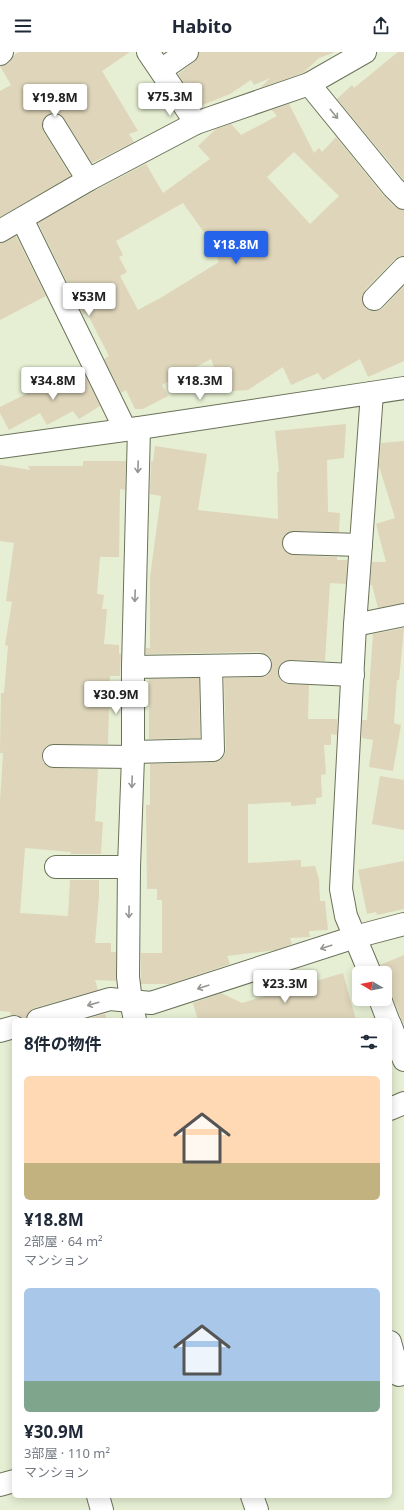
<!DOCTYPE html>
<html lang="ja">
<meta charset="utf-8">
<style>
body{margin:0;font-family:"Noto Sans","Noto Sans JP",sans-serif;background:#f6f6f7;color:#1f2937;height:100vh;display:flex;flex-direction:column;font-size:15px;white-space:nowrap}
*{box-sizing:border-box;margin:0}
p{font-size:13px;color:#747a83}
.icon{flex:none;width:22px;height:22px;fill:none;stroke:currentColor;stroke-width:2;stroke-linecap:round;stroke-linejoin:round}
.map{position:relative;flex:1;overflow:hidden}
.details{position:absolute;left:12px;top:966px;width:380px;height:480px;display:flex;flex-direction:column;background:#fff;border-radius:6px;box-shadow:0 2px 10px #0003}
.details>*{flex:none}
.needle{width:26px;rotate:280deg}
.tools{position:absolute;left:352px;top:914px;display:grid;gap:8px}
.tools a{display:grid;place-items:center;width:40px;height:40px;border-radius:6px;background:#fff;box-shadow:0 2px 10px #0003;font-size:20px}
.price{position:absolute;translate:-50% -34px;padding:0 9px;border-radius:4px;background:#fff;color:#222;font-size:13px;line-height:26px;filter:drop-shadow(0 1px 2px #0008)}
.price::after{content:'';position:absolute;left:50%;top:24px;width:12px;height:9px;margin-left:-6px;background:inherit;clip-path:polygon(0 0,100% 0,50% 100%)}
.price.current{background:#2563eb;color:#fff}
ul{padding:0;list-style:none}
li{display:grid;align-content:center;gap:8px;height:212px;padding:0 12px}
li span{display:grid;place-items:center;height:124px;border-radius:6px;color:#555}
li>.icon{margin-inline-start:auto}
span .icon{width:72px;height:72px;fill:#fffc;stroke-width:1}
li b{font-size:17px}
h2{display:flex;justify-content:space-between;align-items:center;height:48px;padding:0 12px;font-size:17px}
header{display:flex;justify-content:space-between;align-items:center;height:52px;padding:0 12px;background:#fff;font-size:18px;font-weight:700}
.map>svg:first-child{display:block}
.building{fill:#ded5ba;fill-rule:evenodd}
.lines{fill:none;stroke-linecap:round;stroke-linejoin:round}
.minor-casing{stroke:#6a7259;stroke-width:24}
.minor{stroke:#fff;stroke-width:22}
.oneway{stroke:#959692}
</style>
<header><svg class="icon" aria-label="menu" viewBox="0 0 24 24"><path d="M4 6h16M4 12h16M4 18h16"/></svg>Habito<svg class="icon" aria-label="share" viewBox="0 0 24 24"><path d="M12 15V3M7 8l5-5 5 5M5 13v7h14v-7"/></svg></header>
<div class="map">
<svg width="404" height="1458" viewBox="0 0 404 1458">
<rect width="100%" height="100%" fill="#e6efd3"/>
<g class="building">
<path d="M19,0H130L102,19L138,79L129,82L134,90L92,111L64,66L60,62L53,61L48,62L43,67L42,74L43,79L71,124L0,165V39L11,33L0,14L9,11L14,3Z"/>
<path d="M199,0H333V1L319,6L303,21L260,36L270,26L254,33L251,28L230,42L200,54L178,22L194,10L198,6Z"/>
<path d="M398,0H404V128L337,47L352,33L354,36Z"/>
<path d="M289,52L314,101L319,96L322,100L336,85L384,144L395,155L404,158V204H400L395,207L365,238L362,244V250L365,256L371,259H377L383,256L404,234V309L368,325L360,307L323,328L318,321L291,333L283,315L248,338L232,339L221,333L211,307L162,333L168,344L143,357H135L126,338L121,341L104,307L109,304L87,261L83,263L38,171L94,139L146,112L163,141L210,107L198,94L216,77L231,72L241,83L277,64L272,58ZM294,100L339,144L310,172L267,125ZM183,151L221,204L217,206L219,210L162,245L138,258L120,224L127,220L119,205L123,203L116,189Z"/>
<path d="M16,184L46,244L0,268V191L6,190Z"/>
<path d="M82,317L100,354L79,367L73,359L47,373L40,361L9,378L0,361V355L46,332V333Z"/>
<path d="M346,372L344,406L327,408L328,460L340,461L339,480L294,479L288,480L284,484L282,490L283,497L287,501L293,503L337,505V508H347L346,532L330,531L325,609L290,608L284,609L280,613L278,619L279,626L284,631L289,632L309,633L308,667H337V683L331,682V693H324L326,722L321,723L322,745L316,746V752L291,754V750L248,752V811L301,808V815L315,814L319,827L320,849H325L328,878L309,879L310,885L290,886L292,892L276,898L227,904L230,912L170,932H141V901H162V848H157V837H147L146,753H150V712L213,710L220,708L224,704L226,698L224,626L261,625L267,623L271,619L272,613L270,606L266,602L260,600L146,602V596H150V525L161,444L150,442L151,409H153L155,394L207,402L198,458L278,467L277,420H279L275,379Z"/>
<path d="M404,389V551L378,556L372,533H370L372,510H386L376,472L395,466L379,414L381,391Z"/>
<path d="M83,409H126L125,438L120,437L119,505H100L97,542L104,543L102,557H107L104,592L119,593V602H121L120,624H110L108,692H54L48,693L44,697L42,704L43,710L48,715L53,716L98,717L95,769L103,770L101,801V802H71V800L25,796L20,861L68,864L70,828H99V845L95,891H111V900H116V929L95,928L98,938L34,956L29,960L26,968H24L17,963H11L10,960L0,959V749L3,701H0L1,641H4L8,594L5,593L12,550L6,549L14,491L0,489V413L30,418L28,414H83Z"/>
<path d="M404,576L399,628H397L394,671L401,673L393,719L369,715L373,688L362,686V668H367L373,582Z"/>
<path d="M199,626L200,686L149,687V627Z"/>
<path d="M380,724L404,728V778L372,772Z"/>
<path d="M404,809V857L377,863L376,860L367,862L358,818Z"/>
<path d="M404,903V973L385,928V921H382L380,913Z"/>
<path d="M343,921L356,968H198L193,951L221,941L242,951Z"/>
<path d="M105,962L107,968H83Z"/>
</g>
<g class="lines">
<g class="minor-casing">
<g id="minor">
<path d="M148,0L196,71"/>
<path d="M0,2L2,0"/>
<path d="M161,18L187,0"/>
<path d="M309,32L393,135L404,146"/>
<path d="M54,73L88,128"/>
<path d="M22,167L125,377"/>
<path d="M0,179L88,128L196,71L309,32L365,0"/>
<path d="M374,247L404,216"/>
<path d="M0,395L139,376L404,336"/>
<path d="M294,491L361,493"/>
<path d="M355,573L404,563"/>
<path d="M133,615L260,613"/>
<path d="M290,620L353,623"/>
<path d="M133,700L213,698L211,615"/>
<path d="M54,704L133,705"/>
<path d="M56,815H129"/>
<path d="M370,921L346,864L341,837L355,573L372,341"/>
<path d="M380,947L388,968"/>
<path d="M38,968L110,947L151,951L355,885L404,872"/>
<path d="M135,968L131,949L128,925L129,815L133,705V615L139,376"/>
<path d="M390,972L404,1008"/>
<path d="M0,979L14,975"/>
<path d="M390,1057L404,1051"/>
<path d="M390,1290L399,1323"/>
<path d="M0,1433L14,1429"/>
<path d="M98,1444L102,1458"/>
<path d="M252,1444L257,1458"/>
</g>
</g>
<use href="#minor" class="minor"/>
</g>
<defs><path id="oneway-shaft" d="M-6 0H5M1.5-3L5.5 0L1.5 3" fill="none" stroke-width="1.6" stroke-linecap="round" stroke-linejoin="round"/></defs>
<g class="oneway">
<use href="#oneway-shaft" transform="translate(334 62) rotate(51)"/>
<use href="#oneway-shaft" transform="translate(138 415) rotate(92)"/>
<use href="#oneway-shaft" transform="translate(135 544) rotate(92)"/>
<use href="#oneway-shaft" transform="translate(132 730) rotate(92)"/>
<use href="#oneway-shaft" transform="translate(129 860) rotate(91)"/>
<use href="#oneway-shaft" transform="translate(326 895) rotate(162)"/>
<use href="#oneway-shaft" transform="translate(203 935) rotate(162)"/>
<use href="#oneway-shaft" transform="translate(93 952) rotate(164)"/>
</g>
</svg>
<div class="tools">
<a><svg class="needle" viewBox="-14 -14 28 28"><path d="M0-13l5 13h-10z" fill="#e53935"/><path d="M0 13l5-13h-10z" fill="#747a83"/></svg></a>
</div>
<b class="price" style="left:170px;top:65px">¥75.3M</b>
<b class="price" style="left:55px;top:66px">¥19.8M</b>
<b class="price current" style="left:236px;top:213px">¥18.8M</b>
<b class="price" style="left:89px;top:265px">¥53M</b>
<b class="price" style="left:53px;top:349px">¥34.8M</b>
<b class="price" style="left:200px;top:349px">¥18.3M</b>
<b class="price" style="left:116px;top:663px">¥30.9M</b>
<b class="price" style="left:285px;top:952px">¥23.3M</b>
<section class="details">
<h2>8件の物件<svg class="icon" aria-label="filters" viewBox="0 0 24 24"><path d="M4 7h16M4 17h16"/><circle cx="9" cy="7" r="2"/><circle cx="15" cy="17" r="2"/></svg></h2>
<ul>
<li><span style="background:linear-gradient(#ffd9b3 70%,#c2b280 0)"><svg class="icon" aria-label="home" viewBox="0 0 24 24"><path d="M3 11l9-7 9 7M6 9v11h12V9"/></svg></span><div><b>¥18.8M</b><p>2部屋 · 64 m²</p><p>マンション</p></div></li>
<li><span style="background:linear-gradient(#a9c7e8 75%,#7fa58c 0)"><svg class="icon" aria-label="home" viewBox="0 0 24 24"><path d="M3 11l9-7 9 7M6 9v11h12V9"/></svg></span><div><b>¥30.9M</b><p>3部屋 · 110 m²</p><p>マンション</p></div></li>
</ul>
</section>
</div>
